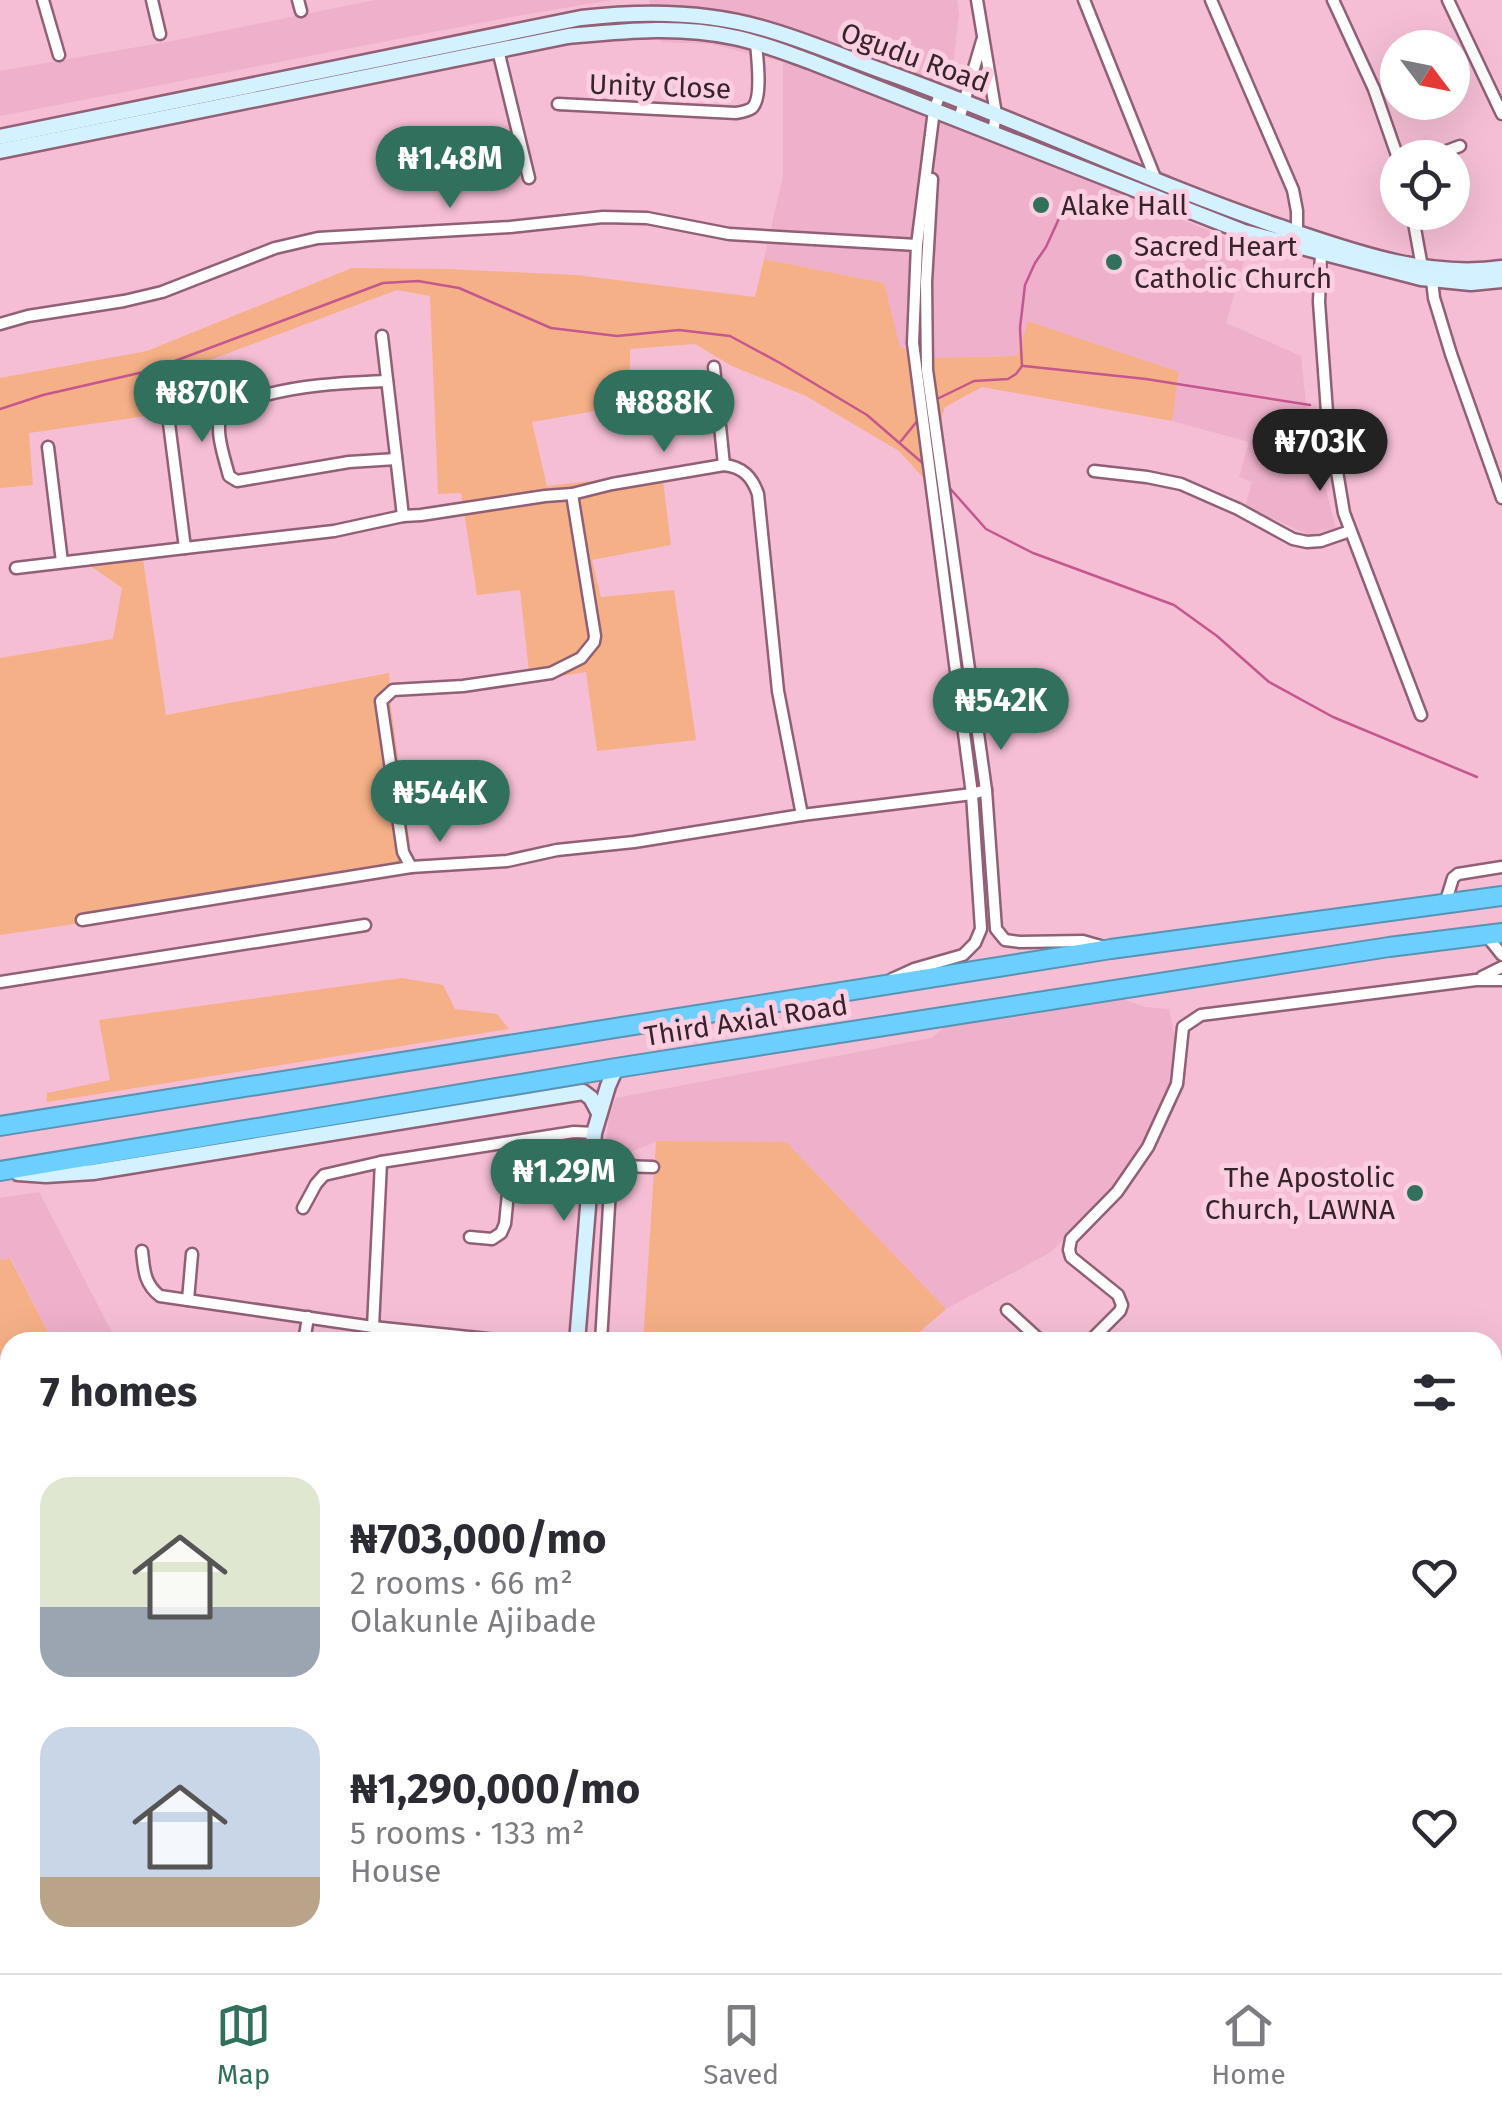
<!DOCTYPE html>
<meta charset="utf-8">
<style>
body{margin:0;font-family:"Fira Sans",sans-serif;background:#f2f2f3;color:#2b2b33;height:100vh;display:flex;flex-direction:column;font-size:38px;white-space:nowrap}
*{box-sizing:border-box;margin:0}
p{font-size:32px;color:#7c7c81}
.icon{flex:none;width:55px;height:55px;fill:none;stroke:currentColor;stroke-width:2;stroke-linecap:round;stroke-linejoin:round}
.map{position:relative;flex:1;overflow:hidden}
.side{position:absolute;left:0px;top:1332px;width:1502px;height:642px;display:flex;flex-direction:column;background:#fff;border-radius:30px 30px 0 0;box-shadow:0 10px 40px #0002}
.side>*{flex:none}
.needle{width:65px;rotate:122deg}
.buttons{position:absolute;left:1380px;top:30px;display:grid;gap:20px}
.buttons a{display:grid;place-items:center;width:90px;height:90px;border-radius:50%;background:#fff;box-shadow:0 10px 40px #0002;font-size:50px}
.price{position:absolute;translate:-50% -85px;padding:0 22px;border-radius:35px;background:#32705e;color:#fff;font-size:32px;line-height:65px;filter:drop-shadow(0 2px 5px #0008)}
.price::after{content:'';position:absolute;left:50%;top:60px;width:30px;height:22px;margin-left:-15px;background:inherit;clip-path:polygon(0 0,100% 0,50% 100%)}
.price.selected{background:#222;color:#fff}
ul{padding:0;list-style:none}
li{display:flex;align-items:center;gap:30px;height:250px;padding:0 40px}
li span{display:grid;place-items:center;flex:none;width:280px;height:200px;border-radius:30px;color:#555}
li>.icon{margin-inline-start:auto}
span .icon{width:120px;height:120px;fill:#fffc;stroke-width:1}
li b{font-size:42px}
h2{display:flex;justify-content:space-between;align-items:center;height:120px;padding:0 40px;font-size:42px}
.tab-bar{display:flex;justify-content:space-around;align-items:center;height:140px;border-top:2px solid #e1e1e2;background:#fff;font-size:28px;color:#7c7c81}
.tab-bar a{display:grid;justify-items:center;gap:5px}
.tab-bar .selected{color:#32705e}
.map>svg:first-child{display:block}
.built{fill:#eeb0cb}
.green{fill:#f5b087}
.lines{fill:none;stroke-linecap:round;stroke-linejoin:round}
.stream{stroke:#c5568e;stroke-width:2.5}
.street-casing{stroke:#916076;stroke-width:15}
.secondary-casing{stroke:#916076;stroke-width:19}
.highway-casing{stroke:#5993b4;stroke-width:22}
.street{stroke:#fff;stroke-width:10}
.secondary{stroke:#d3f1ff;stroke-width:14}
.highway{stroke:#6ccffe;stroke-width:18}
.poi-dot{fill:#32705e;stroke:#fbcee1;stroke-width:4}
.labels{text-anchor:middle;stroke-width:10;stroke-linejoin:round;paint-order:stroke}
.street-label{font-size:28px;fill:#37232c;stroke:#fbcee1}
.poi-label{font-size:28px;fill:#37232c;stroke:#fbcee1;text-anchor:start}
</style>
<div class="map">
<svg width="1502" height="1973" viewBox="0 0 1502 1973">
<rect width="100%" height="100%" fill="#f5bed5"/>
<g class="built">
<path d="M375,0H612L517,16L0,116V71L177,40Z"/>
<path d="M649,0H957L959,15L946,122L1248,247L1226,323L1301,356L1308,422L1336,528L1309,535L1245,506L1252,482L1239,477L1249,442L1172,421L1179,372L1028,321L1017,356L927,358L900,348L884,283L764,259L783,176V62L711,44L661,42Z"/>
<path d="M1111,995L1145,1007L1169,1009L1175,1037L1172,1082L1137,1157L1119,1183L1051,1252L946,1309L786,1142L657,1141L604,1163L609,1117L616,1098L931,1038L952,1021Z"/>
<path d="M39,1192L117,1342H53L11,1258L0,1260V1198Z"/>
</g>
<g class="green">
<path d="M764,259L884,283L900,347L927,358L1017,356L1028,321L1179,372L1172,421L982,387L945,407L933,444L949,472L928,483L899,451L806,396L732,366L695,344L630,349V405L532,422L547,486L662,473L671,545L592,560L601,597L674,590L696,740L597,751L586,672L530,681L520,590L477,595L461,493L438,494L430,296L397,290L154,381L160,414L29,433L33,485L0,488V378L147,351L352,268L448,269L576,275L755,297Z"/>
<path d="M142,553L166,715L389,673L391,707L410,845L403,876L0,935V658L113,639L122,588L85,562Z"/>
<path d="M402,978L443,985L455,1009L497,1014L509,1029L47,1102V1093L110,1080L99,1020Z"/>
<path d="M656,1141L786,1142L946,1309L908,1342H643Z"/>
<path d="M10,1258L53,1342H10V1436L0,1427V1359L4,1360L0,1354V1260Z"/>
</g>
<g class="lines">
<g class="stream">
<path d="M1024,366L1146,379L1310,405"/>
<path d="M937,399L974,381L1008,379L1016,374L1022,366L1020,328L1025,285L1035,263L1046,247L1062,212"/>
<path d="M0,409L43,395L148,371L383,283L418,281L459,288L551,328L617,336L679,330L730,336L780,363L867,415L926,466"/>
<path d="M901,441L918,420"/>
<path d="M947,485L986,529L1033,553L1174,605L1217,636L1269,682L1333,717L1477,777"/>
<path d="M0,1433L10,1436"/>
<path d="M1492,1648L1502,1651"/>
<path d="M1107,1965L1110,1973"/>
<path d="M1416,1965L1427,1973"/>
</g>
<g class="street-casing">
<g id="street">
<path d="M43,0L59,55"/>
<path d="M152,0L160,34"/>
<path d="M298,0L301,11"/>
<path d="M977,0L996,114L993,132"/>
<path d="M1084,0L1156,180"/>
<path d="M1211,0L1293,190L1297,211V236"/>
<path d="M1333,0L1374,89L1398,158"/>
<path d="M1448,0L1502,114"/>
<path d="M498,50L529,178"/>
<path d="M558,104L736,113C742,112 748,111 752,108C763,98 757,57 756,43"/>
<path d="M959,119L982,41"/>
<path d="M1428,158L1460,146"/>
<path d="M932,179L926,282L927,370L986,790L996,929L1005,940L1020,942L1083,941L1104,947"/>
<path d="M1412,212L1422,267"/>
<path d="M1321,253L1319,302L1327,412L1344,513L1421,715"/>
<path d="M1432,280L1434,298L1451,354L1502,498"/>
<path d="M0,324L28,316L124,301L162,292L275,248L318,238L510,227L603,217L647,218L729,234L917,245"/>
<path d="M382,336L403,516"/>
<path d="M714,367L724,465"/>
<path d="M387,381C332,383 275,386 223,410C213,428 224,456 229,476L237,481L349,462L396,459"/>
<path d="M48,447L62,562"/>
<path d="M1094,471L1147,477L1181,484L1238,509L1293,539L1307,542L1321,541L1350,531"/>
<path d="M572,494L595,636L594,642L581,658L551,673L463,686L393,690L381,701L403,852L411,867L507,861L557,850L634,842L802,815L972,794L986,790"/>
<path d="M185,548L334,531L403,516L421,515L545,496L572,494L612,484L724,465C743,467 752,477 758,494L778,691L802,815"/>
<path d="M16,568L185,548L164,384"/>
<path d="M1445,904L1453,878L1458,874L1502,867"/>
<path d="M82,920L411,867"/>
<path d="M1486,935L1502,955"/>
<path d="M1482,977L1502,967"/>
<path d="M892,979L914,969L963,955L975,943L981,929L972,794L913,343L917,245L934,110L941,92"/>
<path d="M0,982L365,925"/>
<path d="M303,1208L316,1184L324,1175L381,1162L574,1132L594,1133"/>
<path d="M470,1237L492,1239L501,1233L505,1224L513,1142"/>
<path d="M142,1251C144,1269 144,1284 160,1296L373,1327L516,1342"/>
<path d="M188,1300L192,1254"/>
<path d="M1007,1310L1042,1342"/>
<path d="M373,1327L381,1162"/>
<path d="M304,1342L308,1317"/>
<path d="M601,1342L611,1172L618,1166L653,1167"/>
<path d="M1089,1342L1120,1311L1122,1305L1118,1295L1071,1257L1069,1250L1071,1239L1117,1192L1148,1147L1177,1084L1183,1027L1201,1015L1476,980H1502"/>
<path d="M0,1693L10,1749"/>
<path d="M0,1798L10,1795"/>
<path d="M1492,1833L1502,1838"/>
<path d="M1492,1870L1502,1854"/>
<path d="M0,1921L7,1938"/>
<path d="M1492,1943L1502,1950"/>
<path d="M197,1965L203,1973"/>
<path d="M357,1965L361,1973"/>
<path d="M734,1965L742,1973"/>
<path d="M1178,1965L1182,1973"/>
<path d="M821,1973L830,1965"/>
<path d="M1041,1973L1056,1965"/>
<path d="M1197,1973L1211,1965"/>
</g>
</g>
<g class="secondary-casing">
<g id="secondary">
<path d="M0,137L581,18C641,11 704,11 762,28C806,40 848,59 891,74C1022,121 1148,182 1280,227C1351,251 1426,279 1502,268"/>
<path d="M0,151L568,36C624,31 678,25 733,37C759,42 784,52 809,61L1244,232L1421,278L1471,283L1502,280"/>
<path d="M18,1173L46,1175L93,1172L583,1092L591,1098L599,1113"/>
<path d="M577,1342L594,1133L608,1086L616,1068"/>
<path d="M598,1973L600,1965"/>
<path d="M608,1973L610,1965"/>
</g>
</g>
<g class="highway-casing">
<g id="highway">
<path d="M0,1126L1111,949L1502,896"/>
<path d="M0,1171L616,1068L1389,947L1502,933"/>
</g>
</g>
<use href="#street" class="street"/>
<use href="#secondary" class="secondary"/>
<use href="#highway" class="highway"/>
</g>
<g class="poi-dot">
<circle cx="1041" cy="205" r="10"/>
<circle cx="1114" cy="262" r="10"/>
<circle cx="1415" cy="1193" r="10"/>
</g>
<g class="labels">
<g class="street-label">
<text transform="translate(915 57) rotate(20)" y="10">Ogudu Road</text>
<text transform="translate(660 86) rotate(2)" y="10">Unity Close</text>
<text transform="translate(746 1020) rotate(-9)" y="10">Third Axial Road</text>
</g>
<g class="poi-label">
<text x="1061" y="215">Alake Hall</text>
<text x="1134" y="256">Sacred Heart<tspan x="1134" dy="32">Catholic Church</tspan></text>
<text x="1395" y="1187" text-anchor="end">The Apostolic<tspan x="1395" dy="32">Church, LAWNA</tspan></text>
</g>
</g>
</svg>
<div class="buttons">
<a><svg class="needle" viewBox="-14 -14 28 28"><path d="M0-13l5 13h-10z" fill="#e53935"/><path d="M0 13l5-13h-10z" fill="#7c7c81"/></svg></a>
<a><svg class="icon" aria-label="locate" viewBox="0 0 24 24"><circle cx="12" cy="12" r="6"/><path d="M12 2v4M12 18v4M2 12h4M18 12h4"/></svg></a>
</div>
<b class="price" style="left:450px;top:211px">₦1.48M</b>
<b class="price" style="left:202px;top:445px">₦870K</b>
<b class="price" style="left:664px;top:455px">₦888K</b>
<b class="price selected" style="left:1320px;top:494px">₦703K</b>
<b class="price" style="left:1001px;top:753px">₦542K</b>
<b class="price" style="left:440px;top:845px">₦544K</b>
<b class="price" style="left:564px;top:1224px">₦1.29M</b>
<section class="side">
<h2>7 homes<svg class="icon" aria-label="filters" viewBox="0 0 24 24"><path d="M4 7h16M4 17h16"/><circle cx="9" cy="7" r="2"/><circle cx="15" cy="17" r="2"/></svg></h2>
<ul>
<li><span style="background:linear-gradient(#dfe7d0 65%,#9aa5b1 0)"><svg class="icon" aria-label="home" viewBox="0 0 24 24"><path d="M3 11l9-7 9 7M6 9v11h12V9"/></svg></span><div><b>₦703,000/mo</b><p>2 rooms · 66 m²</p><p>Olakunle Ajibade</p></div><svg class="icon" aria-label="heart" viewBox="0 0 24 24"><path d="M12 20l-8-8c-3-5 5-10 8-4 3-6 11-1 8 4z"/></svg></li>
<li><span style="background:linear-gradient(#c9d6e8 75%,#b9a48a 0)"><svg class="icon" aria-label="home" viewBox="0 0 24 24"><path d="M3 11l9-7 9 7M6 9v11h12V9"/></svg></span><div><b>₦1,290,000/mo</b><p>5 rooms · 133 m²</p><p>House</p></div><svg class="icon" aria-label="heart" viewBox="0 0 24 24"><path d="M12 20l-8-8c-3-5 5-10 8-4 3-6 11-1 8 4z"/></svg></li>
</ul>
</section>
</div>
<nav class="tab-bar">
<a class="selected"><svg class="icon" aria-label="map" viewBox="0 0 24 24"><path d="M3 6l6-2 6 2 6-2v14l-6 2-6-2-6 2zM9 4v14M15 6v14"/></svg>Map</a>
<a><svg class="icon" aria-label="saved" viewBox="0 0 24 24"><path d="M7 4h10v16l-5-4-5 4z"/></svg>Saved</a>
<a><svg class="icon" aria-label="home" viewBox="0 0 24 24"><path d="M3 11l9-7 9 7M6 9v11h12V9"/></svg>Home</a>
</nav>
